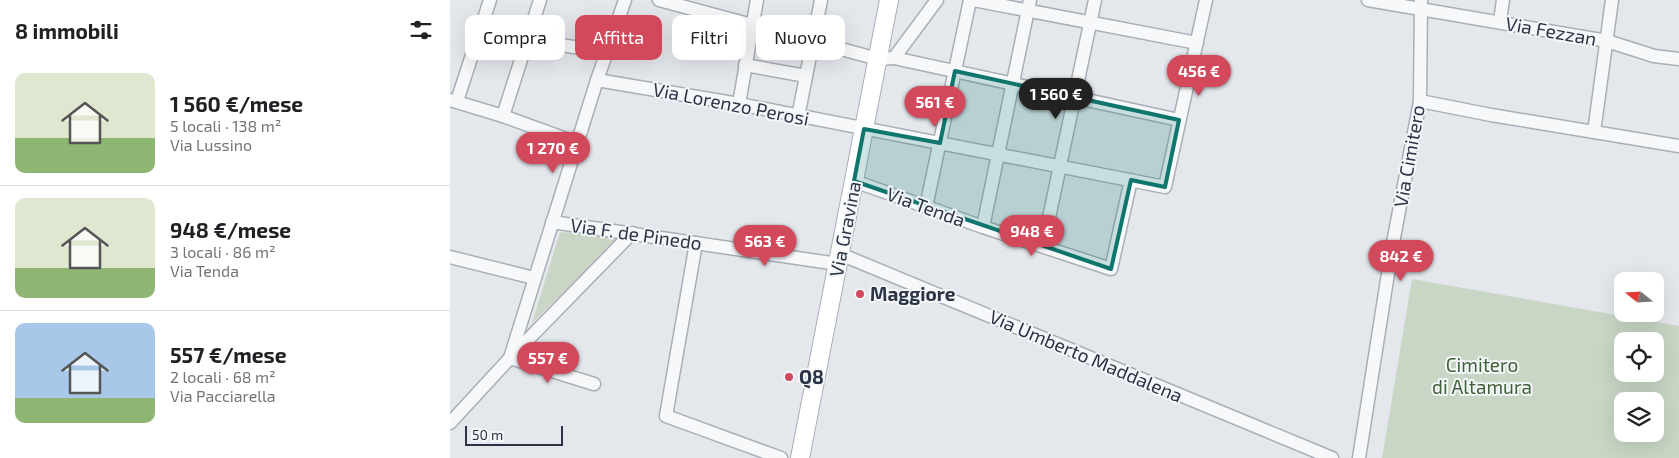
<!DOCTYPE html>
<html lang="it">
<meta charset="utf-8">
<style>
body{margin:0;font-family:"Exo 2",sans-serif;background:#f6f6f6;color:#202124;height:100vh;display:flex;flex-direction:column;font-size:19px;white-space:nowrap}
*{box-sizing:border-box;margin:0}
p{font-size:16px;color:#757577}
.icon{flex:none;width:28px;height:28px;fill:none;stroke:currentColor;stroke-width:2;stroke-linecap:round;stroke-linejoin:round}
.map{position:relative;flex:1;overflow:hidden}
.details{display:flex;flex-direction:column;background:#fff;width:450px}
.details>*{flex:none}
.guide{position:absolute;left:15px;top:15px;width:475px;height:45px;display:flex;gap:10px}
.needle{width:32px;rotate:288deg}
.fabs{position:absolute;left:1164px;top:272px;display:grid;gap:10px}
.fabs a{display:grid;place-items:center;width:50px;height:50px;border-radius:10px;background:#fff;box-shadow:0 5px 20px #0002;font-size:25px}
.scale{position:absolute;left:15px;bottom:12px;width:98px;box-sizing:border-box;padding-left:5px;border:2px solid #2b3445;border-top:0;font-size:14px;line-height:18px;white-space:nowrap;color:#2b3445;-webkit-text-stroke:4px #f4f6f9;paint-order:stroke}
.price{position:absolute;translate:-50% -42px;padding:0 11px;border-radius:18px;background:#d1495b;color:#fff;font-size:16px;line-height:32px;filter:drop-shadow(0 1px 2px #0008)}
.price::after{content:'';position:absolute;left:50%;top:30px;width:15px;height:11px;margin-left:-8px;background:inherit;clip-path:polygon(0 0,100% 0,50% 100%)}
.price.current{background:#222;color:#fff}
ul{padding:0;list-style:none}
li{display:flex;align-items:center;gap:15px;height:125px;padding:0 15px}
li+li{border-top:1px solid #e0e0e0}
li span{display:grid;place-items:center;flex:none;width:140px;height:100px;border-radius:10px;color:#555}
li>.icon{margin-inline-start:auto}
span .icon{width:60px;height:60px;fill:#fffc;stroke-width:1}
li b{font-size:21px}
h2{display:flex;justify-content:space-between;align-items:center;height:60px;padding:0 15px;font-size:21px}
.pill{padding:0 18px;border-radius:10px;background:#fff;box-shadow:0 5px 20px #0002;font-size:18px;line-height:45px}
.pill.current{background:#d1495b;color:#fff}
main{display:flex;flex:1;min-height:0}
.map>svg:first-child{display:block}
.green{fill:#c9d6c5;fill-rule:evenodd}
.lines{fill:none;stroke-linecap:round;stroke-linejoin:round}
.minor-casing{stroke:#a9aeb7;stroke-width:15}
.secondary-casing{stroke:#a9aeb7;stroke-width:20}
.minor{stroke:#f7f8fa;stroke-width:12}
.secondary{stroke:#fff;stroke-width:18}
.marked{fill:#0f766e;fill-opacity:0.2;stroke:#0f766e;stroke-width:4;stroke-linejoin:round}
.poi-dot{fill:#d1495b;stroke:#f4f6f9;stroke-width:2}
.labels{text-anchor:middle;stroke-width:4;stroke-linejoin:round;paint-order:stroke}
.street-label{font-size:19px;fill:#2b3445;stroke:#f4f6f9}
.poi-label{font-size:19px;font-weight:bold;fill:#2b3445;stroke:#f4f6f9;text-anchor:start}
.park-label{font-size:19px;fill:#3f6138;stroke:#f4f6f9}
</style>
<main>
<section class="details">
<h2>8 immobili<svg class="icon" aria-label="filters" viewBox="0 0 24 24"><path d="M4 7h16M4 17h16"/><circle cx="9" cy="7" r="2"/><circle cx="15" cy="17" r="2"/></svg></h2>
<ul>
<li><span style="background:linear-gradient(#dfe7d0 65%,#8fb573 0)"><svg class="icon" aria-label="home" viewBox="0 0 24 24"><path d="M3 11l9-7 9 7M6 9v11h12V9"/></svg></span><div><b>1 560 €/mese</b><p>5 locali · 138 m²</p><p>Via Lussino</p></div></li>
<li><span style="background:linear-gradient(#dfe7d0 70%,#8fb573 0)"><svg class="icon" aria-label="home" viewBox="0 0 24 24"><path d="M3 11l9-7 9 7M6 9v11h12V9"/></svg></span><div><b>948 €/mese</b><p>3 locali · 86 m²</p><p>Via Tenda</p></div></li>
<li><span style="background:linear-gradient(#a9c7e8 75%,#8fb573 0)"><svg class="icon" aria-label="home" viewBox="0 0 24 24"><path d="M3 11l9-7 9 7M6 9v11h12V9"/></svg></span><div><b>557 €/mese</b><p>2 locali · 68 m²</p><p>Via Pacciarella</p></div></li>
</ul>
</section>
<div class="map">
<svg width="1229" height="458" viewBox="0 0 1229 458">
<rect width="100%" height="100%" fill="#e4e7ec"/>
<g class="green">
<path d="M110,232L170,237L82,323Z"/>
<path d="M962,279L1229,326V458H932ZM1172,341H1205V374H1172ZM1172,401H1205V434H1172Z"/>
</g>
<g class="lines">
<g class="minor-casing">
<g id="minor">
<path d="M209,0L428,59L444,58L487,0"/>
<path d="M523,0L747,43"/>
<path d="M918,0L1157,41L1204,56L1229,59"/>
<path d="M1050,21L1053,0"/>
<path d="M77,40L157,52"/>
<path d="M444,58L729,120"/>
<path d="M295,65L356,76"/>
<path d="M147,80L289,104L715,187L756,0"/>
<path d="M0,100L53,116L127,143"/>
<path d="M7,101L40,0"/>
<path d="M970,101L1041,115L1229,146"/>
<path d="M289,104L307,0"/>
<path d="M53,116L90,0"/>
<path d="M348,117L371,0"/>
<path d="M1144,132L1162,0"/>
<path d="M404,181L533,227L661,269L681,180"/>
<path d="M476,207L520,0"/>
<path d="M102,222L388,264"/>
<path d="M533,227L580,0"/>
<path d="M246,243L216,416L331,458"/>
<path d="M593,246L645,0"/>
<path d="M390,254L882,458"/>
<path d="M0,257L84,278"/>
<path d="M60,358L147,80L175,0"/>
<path d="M60,358L144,384"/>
<path d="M0,423L60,358L182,233"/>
<path d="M909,458L942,248L970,101L971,0"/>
</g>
</g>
<g class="secondary-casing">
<path id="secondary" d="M350,458L439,0"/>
</g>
<use href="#minor" class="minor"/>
<use href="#secondary" class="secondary"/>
</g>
<path class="marked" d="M505,71L729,120L715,187L681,180L661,269L404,181L414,129L490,143Z"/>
<g class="poi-dot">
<circle cx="410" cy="294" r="5"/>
<circle cx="339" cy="377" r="5"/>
</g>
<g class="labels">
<g class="street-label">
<text transform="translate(1101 31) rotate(10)" y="7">Via Fezzan</text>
<text transform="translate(281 104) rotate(11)" y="7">Via Lorenzo Perosi</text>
<text transform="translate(959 156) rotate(-80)" y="7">Via Cimitero</text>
<text transform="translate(476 207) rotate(20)" y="7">Via Tenda</text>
<text transform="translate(395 229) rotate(-79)" y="7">Via Gravina</text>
<text transform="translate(186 234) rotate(8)" y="7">Via F. de Pinedo</text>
<text transform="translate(636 356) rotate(23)" y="7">Via Umberto Maddalena</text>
</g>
<g class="poi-label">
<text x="420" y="301">Maggiore</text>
<text x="349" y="384">Q8</text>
</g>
<g class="park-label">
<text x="1032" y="372">Cimitero<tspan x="1032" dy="22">di Altamura</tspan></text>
</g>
</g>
</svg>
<div class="fabs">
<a><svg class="needle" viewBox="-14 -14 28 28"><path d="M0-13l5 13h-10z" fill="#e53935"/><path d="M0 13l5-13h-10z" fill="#757577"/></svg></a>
<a><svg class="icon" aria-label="locate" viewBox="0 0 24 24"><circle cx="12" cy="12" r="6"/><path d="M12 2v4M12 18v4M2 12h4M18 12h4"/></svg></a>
<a><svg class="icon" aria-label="layers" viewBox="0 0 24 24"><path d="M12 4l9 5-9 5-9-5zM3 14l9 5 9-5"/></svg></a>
</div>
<div class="scale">50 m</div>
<b class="price" style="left:749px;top:97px">456 €</b>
<b class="price current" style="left:606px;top:120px">1 560 €</b>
<b class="price" style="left:485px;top:128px">561 €</b>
<b class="price" style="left:103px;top:174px">1 270 €</b>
<b class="price" style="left:582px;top:257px">948 €</b>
<b class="price" style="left:315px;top:267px">563 €</b>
<b class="price" style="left:951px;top:282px">842 €</b>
<b class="price" style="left:98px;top:384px">557 €</b>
<div class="guide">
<a class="pill">Compra</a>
<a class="pill current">Affitta</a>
<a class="pill">Filtri</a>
<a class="pill">Nuovo</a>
</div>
</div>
</main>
